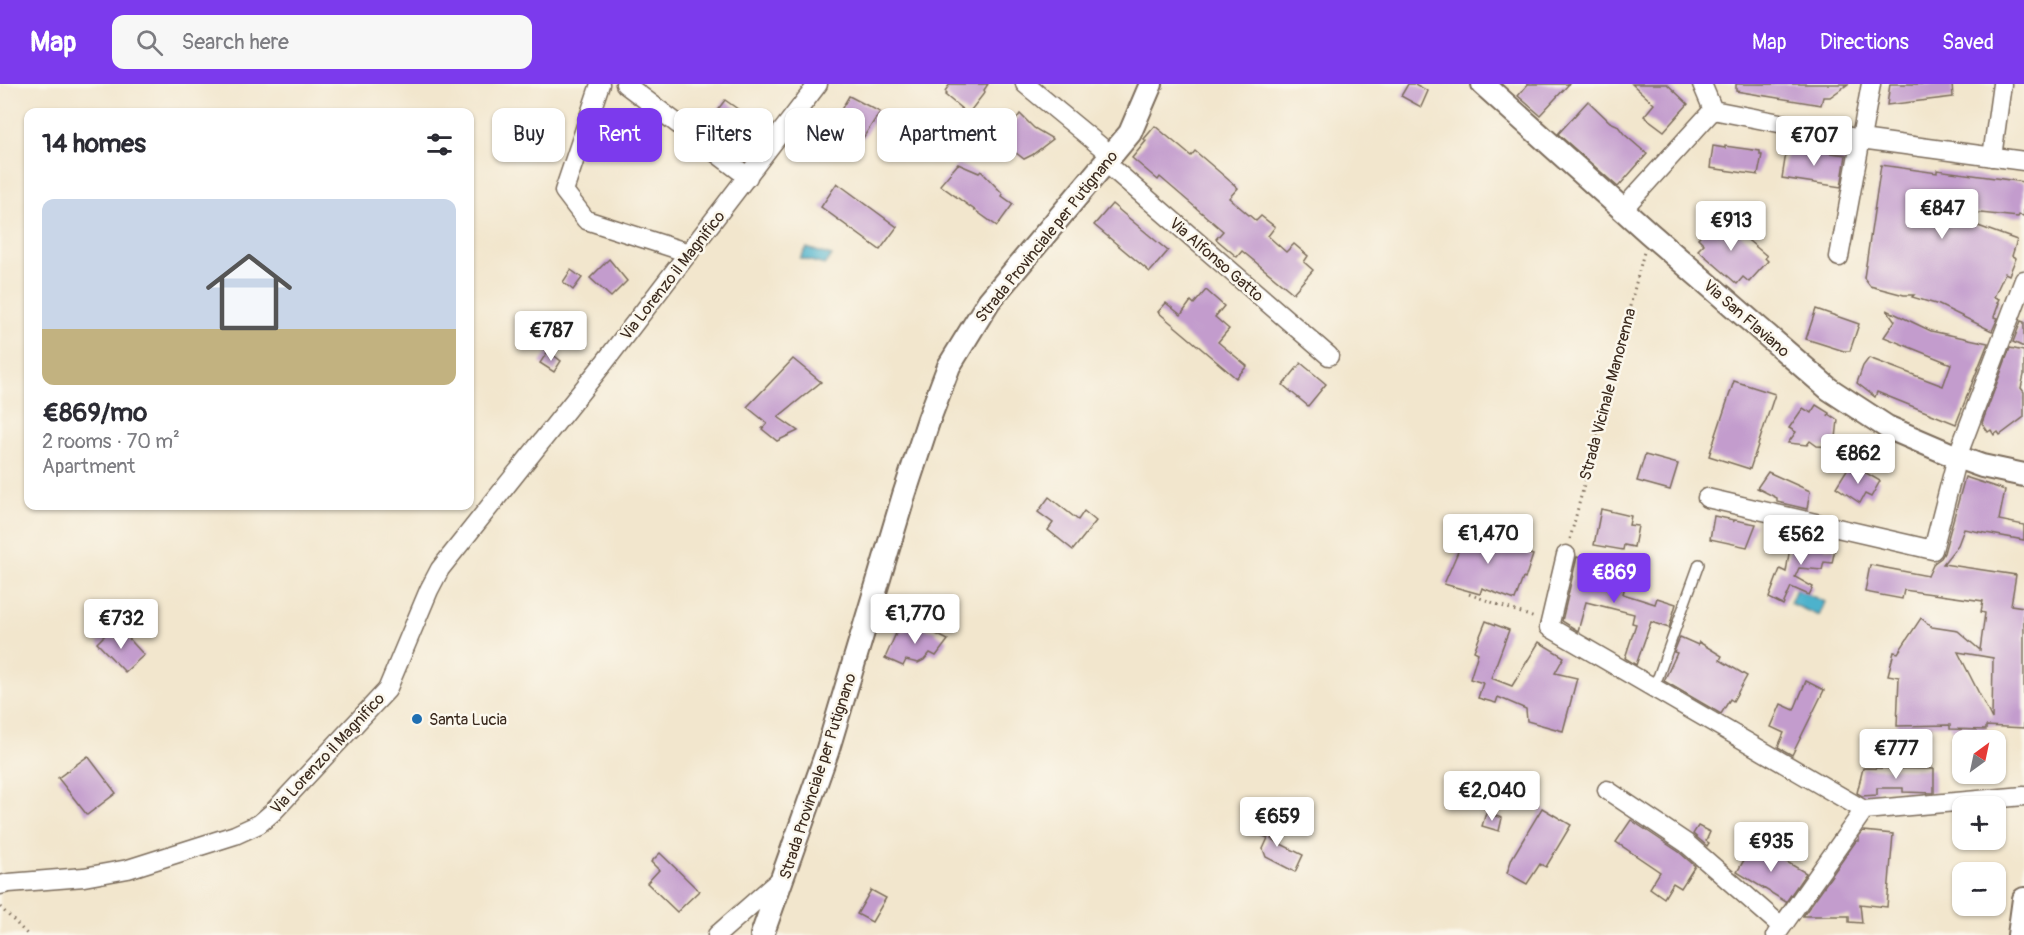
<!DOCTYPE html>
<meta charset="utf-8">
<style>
body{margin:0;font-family:Pangolin,sans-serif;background:#f7f7f7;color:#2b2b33;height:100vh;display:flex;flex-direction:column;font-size:22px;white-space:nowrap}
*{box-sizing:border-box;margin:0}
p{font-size:20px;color:#7c7c81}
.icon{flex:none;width:33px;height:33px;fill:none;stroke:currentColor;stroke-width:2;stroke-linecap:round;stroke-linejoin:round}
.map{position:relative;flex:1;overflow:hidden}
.side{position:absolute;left:24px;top:24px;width:450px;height:402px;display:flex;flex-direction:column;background:#fff;border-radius:12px;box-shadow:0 2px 4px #0004}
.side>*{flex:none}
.guide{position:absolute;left:492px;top:24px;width:570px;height:54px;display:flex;gap:12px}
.needle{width:39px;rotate:33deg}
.buttons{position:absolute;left:1952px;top:646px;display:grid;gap:12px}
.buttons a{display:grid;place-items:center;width:54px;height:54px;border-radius:12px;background:#fff;box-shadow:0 2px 4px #0004;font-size:30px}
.price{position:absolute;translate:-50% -51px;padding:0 14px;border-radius:6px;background:#fff;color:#222;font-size:20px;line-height:39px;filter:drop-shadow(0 2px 3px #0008)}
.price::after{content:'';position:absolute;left:50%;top:36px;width:18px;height:14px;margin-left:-9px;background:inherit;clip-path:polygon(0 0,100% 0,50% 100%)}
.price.active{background:#7c3aed;color:#fff}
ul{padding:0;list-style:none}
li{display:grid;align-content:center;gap:12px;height:318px;padding:0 18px}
li span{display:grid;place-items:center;height:186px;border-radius:12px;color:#555}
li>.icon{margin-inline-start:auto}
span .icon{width:108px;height:108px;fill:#fffc;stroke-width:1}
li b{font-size:26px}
h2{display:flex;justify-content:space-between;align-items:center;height:72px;padding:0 18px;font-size:26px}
.tag{padding:0 21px;border-radius:12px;background:#fff;box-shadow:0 2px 4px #0004;font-size:21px;line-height:54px}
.tag.active{background:#7c3aed;color:#fff}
header{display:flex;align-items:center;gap:36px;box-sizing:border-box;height:84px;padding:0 30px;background:#7c3aed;color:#fff}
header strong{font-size:28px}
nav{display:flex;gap:33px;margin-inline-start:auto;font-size:21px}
.search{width:420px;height:54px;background:#f7f7f7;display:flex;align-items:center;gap:15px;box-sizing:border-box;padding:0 21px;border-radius:12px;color:#7c7c81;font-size:22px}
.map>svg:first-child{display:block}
.water{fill:#4eb2cc;stroke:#446e75;stroke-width:1.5}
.building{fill:#c39ccd;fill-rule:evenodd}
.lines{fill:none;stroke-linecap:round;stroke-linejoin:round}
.service-casing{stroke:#7b6c5b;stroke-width:12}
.minor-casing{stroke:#7b6c5b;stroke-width:21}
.tertiary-casing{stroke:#7b6c5b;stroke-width:26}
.path{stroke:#7b6c5b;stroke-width:3;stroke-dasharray:1.5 4.5;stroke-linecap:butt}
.service{stroke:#fff;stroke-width:9}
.minor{stroke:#fff;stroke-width:18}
.tertiary{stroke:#fff;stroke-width:22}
.poi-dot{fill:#1f6fb2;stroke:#fbf7ec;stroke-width:2}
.labels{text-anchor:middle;stroke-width:5;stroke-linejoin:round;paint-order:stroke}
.street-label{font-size:16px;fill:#3b2a1e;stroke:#fbf7ec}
.poi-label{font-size:16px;fill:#3b2a1e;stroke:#fbf7ec;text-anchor:start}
</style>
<header>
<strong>Map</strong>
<div class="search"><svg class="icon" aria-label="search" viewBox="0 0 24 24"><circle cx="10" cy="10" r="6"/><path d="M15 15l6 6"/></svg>Search here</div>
<nav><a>Map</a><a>Directions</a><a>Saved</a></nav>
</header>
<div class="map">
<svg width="2024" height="851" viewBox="0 0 2024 851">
<rect width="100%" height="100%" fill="#fbf7ec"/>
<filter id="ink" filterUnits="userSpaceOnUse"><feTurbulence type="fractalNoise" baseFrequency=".0167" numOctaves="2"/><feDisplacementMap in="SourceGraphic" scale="12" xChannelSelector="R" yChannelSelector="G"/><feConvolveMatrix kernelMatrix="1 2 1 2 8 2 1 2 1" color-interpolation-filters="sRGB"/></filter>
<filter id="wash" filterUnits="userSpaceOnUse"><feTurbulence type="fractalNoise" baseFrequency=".008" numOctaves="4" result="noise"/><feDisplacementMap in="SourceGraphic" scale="24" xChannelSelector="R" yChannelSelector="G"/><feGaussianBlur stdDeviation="1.35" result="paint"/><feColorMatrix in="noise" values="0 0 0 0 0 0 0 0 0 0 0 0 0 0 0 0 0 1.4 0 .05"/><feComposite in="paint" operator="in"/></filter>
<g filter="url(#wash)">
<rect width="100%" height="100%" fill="#f2e6cd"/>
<g class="water">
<path d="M807,164L832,172L824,181L800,174Z"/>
<path d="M1796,505L1825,518L1819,532L1790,519Z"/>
</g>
<g id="blocks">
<g class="building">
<path d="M950,0H988L984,6L985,8L968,30L945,11L947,9L945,7Z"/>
<path d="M1408,0H1415L1428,7L1421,23L1401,12Z"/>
<path d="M1528,0H1569L1540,31L1518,12Z"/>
<path d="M1632,0H1667L1688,20L1664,47L1644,32L1654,20Z"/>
<path d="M1736,0H1848L1830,13H1823L1821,21L1736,7Z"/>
<path d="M1890,0H1952L1953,13L1887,21Z"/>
<path d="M849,12L880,28L863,54L835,36Z"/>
<path d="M725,16L756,38L745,53L749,56L738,71L703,45Z"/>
<path d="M1588,17L1610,38L1617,41L1624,50L1647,70L1618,103L1558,50Z"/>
<path d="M1000,29L1013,40L1020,30L1034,44L1053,55L1032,71L1024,75L1011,65L1006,72L1003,70L999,75L975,59Z"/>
<path d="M1155,42L1191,72L1195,67L1238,104L1229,114L1256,137L1261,132L1275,143L1268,152L1286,168L1294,160L1308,172L1304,178L1313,186L1293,209L1242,167L1237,173L1216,155L1223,147L1160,93L1158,96L1132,74L1146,57L1144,55Z"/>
<path d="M1713,62L1725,64V62L1760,67V71H1762L1758,91L1710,84Z"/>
<path d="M1787,63L1846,71L1841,103L1782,94Z"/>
<path d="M958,80L979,89L981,87L1003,110L1002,112L1013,120L997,142L940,101Z"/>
<path d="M1881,81L1937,89V86L2024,98V132L2019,131L2018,133L1943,125L1942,129L2017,156L2012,172L2016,174L2009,191L2005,189L1994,213L1999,215L1997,219H1999L1994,233L1998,234L1992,247L1939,221L1912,213L1914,211H1904L1870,202L1864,194Z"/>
<path d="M837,99L897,143L880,166L821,123Z"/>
<path d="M1112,120L1168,167L1150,188L1094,141Z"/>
<path d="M1720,133L1767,172L1765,174L1768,177L1749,198L1743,193L1737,200L1698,166L1704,160L1698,154L1716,134L1717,136Z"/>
<path d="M609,175L627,197L611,213L590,194Z"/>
<path d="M571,186L582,194L573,206L563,198Z"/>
<path d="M1206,206L1224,222L1215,233L1229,245L1218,258L1247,282L1236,294L1158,228L1166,219L1181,231L1191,217L1194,220Z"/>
<path d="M1816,225L1859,240L1850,267H1844L1806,255Z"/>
<path d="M1887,226L1931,247L1988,259L1956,340L1877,308L1875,313L1857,299L1863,282L1869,274L1943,302L1951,280L1884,253L1895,237Z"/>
<path d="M2021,237L2024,238V263L2013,258Z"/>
<path d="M2010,264L2024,267V291L2021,304L2024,308V333L2000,351L1998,348L1994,351L1991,346L1988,348L1982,339Z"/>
<path d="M548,267L561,277L554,288L540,279Z"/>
<path d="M793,275L821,298L778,333L798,347L777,357L762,345L767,339L747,323Z"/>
<path d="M1301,279L1326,300L1308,322L1283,301Z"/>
<path d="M1734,297L1775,310L1750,385L1709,372Z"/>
<path d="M1816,321L1829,329L1828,332L1829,330L1838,336L1835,363L1817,362L1810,357L1807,361L1788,359L1796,348L1789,344L1803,324L1811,329Z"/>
<path d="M1645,371L1678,380L1670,406L1637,397Z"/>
<path d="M1848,384L1859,390L1861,386L1880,397L1871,413L1865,410L1860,419L1836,403Z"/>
<path d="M1768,388L1810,407L1807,425L1777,418V414L1757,404Z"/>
<path d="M1965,393L2005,406L1999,436L2024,441V456L1964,445L1958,461L1943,480L2016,491L2011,521L2024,523V644L1986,642V646L1950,645V641L1897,642L1899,593L1888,591L1894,568L1898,569L1921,534L1932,543L1958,547L1980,566L1985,529L1981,528L1983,517L1904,506L1902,515L1865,508L1870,481L1928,492L1934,479L1941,474L1944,469ZM1958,568L1993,574L1992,635Z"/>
<path d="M1049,413L1078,436L1084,427L1096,437L1073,466L1048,446L1053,439L1038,428Z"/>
<path d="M1601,425L1631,432L1629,441L1638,442L1634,463L1624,461L1623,466L1594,461Z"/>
<path d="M1714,432L1734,436L1733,438L1735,436L1756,440L1747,463L1710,455Z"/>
<path d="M1466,441L1502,453L1500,460L1533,471L1525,495L1523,494L1515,516L1482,504L1480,510L1444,500L1463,456L1460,455Z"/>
<path d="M1792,451L1822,456L1821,460L1826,461L1825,464L1835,465L1832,479L1824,478L1822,486L1799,484L1795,493L1813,503L1809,511L1791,503L1783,521L1769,514L1780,485L1786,488Z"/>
<path d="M1577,473L1584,475L1582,484L1612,492L1613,486L1628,489L1623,510L1655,520L1657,514L1676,520L1669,544L1651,538L1636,581L1625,574L1636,540L1632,539L1634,530L1586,518L1578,547L1562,537Z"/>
<path d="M1486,537L1509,546L1491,594L1512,602L1539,558L1564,573L1555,589L1577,594L1563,647L1527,637L1526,625L1498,613L1496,619L1478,614L1483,599L1470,595L1478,569L1474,567Z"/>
<path d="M908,538L936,548V550L948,556L936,572L930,569L924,576L918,579L906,576L903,582L885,574L898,545L904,547Z"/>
<path d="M109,547L116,555L123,548L144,571L125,588L97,559Z"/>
<path d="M1680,553L1698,561L1699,558L1722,572L1720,576L1747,592L1733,617L1730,615L1721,630L1664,597L1677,569L1674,568Z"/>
<path d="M1806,597L1824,606L1792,671L1778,663L1784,649L1771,643L1781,620L1794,626Z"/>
<path d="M88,672L116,709L87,731L58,694Z"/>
<path d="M1863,684L1934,685V709L1903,708V704H1877V711L1862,712L1857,709Z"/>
<path d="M1542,724L1571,741L1546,783L1540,780L1527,800L1507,789L1512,774Z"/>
<path d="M1486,729L1502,734L1499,747L1482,742Z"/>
<path d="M1256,735L1275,743L1271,755L1303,771L1295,788L1266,773L1263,765L1268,754L1251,747Z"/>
<path d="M1631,736L1679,768L1695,782L1681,804L1673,799L1664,814L1650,804L1660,788L1616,758Z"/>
<path d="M1698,742L1710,748L1706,757L1709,759L1707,762L1693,750Z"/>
<path d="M1863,747L1893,750L1887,823L1860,820L1862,839L1849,838V832H1803L1856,757H1859V752Z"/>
<path d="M1754,759L1806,789L1786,818L1737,788Z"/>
<path d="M660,769L699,807L677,828L647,799L659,786L651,778Z"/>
<path d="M871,806L886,814L872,838L857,830Z"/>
</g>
</g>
</g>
<g filter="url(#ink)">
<use href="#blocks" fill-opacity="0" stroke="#7b6c5b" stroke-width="1.5"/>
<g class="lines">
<g class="service-casing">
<path id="service" d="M1651,602L1658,593L1699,480"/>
</g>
<g class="minor-casing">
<g id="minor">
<path d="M600,0L564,107L586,136L689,169"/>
<path d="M625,0L748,93"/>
<path d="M1025,0L1111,71"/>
<path d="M1702,0L1713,26L1861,55L2024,77"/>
<path d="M1992,73L2002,0"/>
<path d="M1105,78L1329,272"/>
<path d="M1622,126L1713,26"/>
<path d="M1839,173L1871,0"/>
<path d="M1707,414L1933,466L1957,373L2024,196"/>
<path d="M1566,471L1549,543L1864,726"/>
<path d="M1607,706L1686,759L1781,842"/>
<path d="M0,801L9,799L84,793L128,785L235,751L259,740L273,728L387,606L429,506L440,485L604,279L818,0"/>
<path d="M717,851L783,793"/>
<path d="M1776,851L1864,726L2024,712"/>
</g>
</g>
<g class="tertiary-casing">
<g id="tertiary">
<path d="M1483,0L1649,149L1829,305L1887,343L1957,373L1982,382L2024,391"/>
<path d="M762,851L827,668L904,411L929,335L949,282L989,217L1130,49L1151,0"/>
<path d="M2019,851L2024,815"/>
</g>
</g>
<g class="path">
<path d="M1570,455L1644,168"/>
<path d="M1469,510L1535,534"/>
<path d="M0,823L28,851"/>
</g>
<use href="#service" class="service"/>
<use href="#minor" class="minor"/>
<use href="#tertiary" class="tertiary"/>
</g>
</g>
<circle class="poi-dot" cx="417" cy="635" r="6"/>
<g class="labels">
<g class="street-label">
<text transform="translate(1046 152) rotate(-51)" y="6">Strada Provinciale per Putignano</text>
<text transform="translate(1217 175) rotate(41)" y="6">Via Alfonso Gatto</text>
<text transform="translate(672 191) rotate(-52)" y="6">Via Lorenzo il Magnifico</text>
<text transform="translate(1747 234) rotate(41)" y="6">Via San Flaviano</text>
<text transform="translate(1607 310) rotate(-75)" y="6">Strada Vicinale Manorenna</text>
<text transform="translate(327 669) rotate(-47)" y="6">Via Lorenzo il Magnifico</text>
<text transform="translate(817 692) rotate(-72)" y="6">Strada Provinciale per Putignano</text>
</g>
<g class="poi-label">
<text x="429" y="641">Santa Lucia</text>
</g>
</g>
</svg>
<div class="buttons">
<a><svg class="needle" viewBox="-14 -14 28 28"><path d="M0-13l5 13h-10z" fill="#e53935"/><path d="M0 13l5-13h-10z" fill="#7c7c81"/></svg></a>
<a>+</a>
<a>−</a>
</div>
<b class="price" style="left:1814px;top:83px">€707</b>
<b class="price" style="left:1942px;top:156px">€847</b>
<b class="price" style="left:1731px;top:168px">€913</b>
<b class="price" style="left:551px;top:278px">€787</b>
<b class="price" style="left:1858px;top:401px">€862</b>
<b class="price" style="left:1488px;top:481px">€1,470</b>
<b class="price" style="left:1801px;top:482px">€562</b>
<b class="price active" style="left:1614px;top:520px">€869</b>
<b class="price" style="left:915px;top:561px">€1,770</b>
<b class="price" style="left:121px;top:566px">€732</b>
<b class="price" style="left:1896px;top:696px">€777</b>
<b class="price" style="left:1492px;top:738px">€2,040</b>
<b class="price" style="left:1277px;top:764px">€659</b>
<b class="price" style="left:1771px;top:789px">€935</b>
<div class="guide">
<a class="tag">Buy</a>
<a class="tag active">Rent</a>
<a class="tag">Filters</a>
<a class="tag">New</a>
<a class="tag">Apartment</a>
</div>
<section class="side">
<h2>14 homes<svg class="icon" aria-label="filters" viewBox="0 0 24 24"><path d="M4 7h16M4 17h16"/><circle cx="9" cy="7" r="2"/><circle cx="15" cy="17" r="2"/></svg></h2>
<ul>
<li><span style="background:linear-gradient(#c9d6e8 70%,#c2b280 0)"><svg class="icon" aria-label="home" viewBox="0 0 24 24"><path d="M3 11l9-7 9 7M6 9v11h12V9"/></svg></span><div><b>€869/mo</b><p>2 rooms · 70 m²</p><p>Apartment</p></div></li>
</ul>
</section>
</div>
